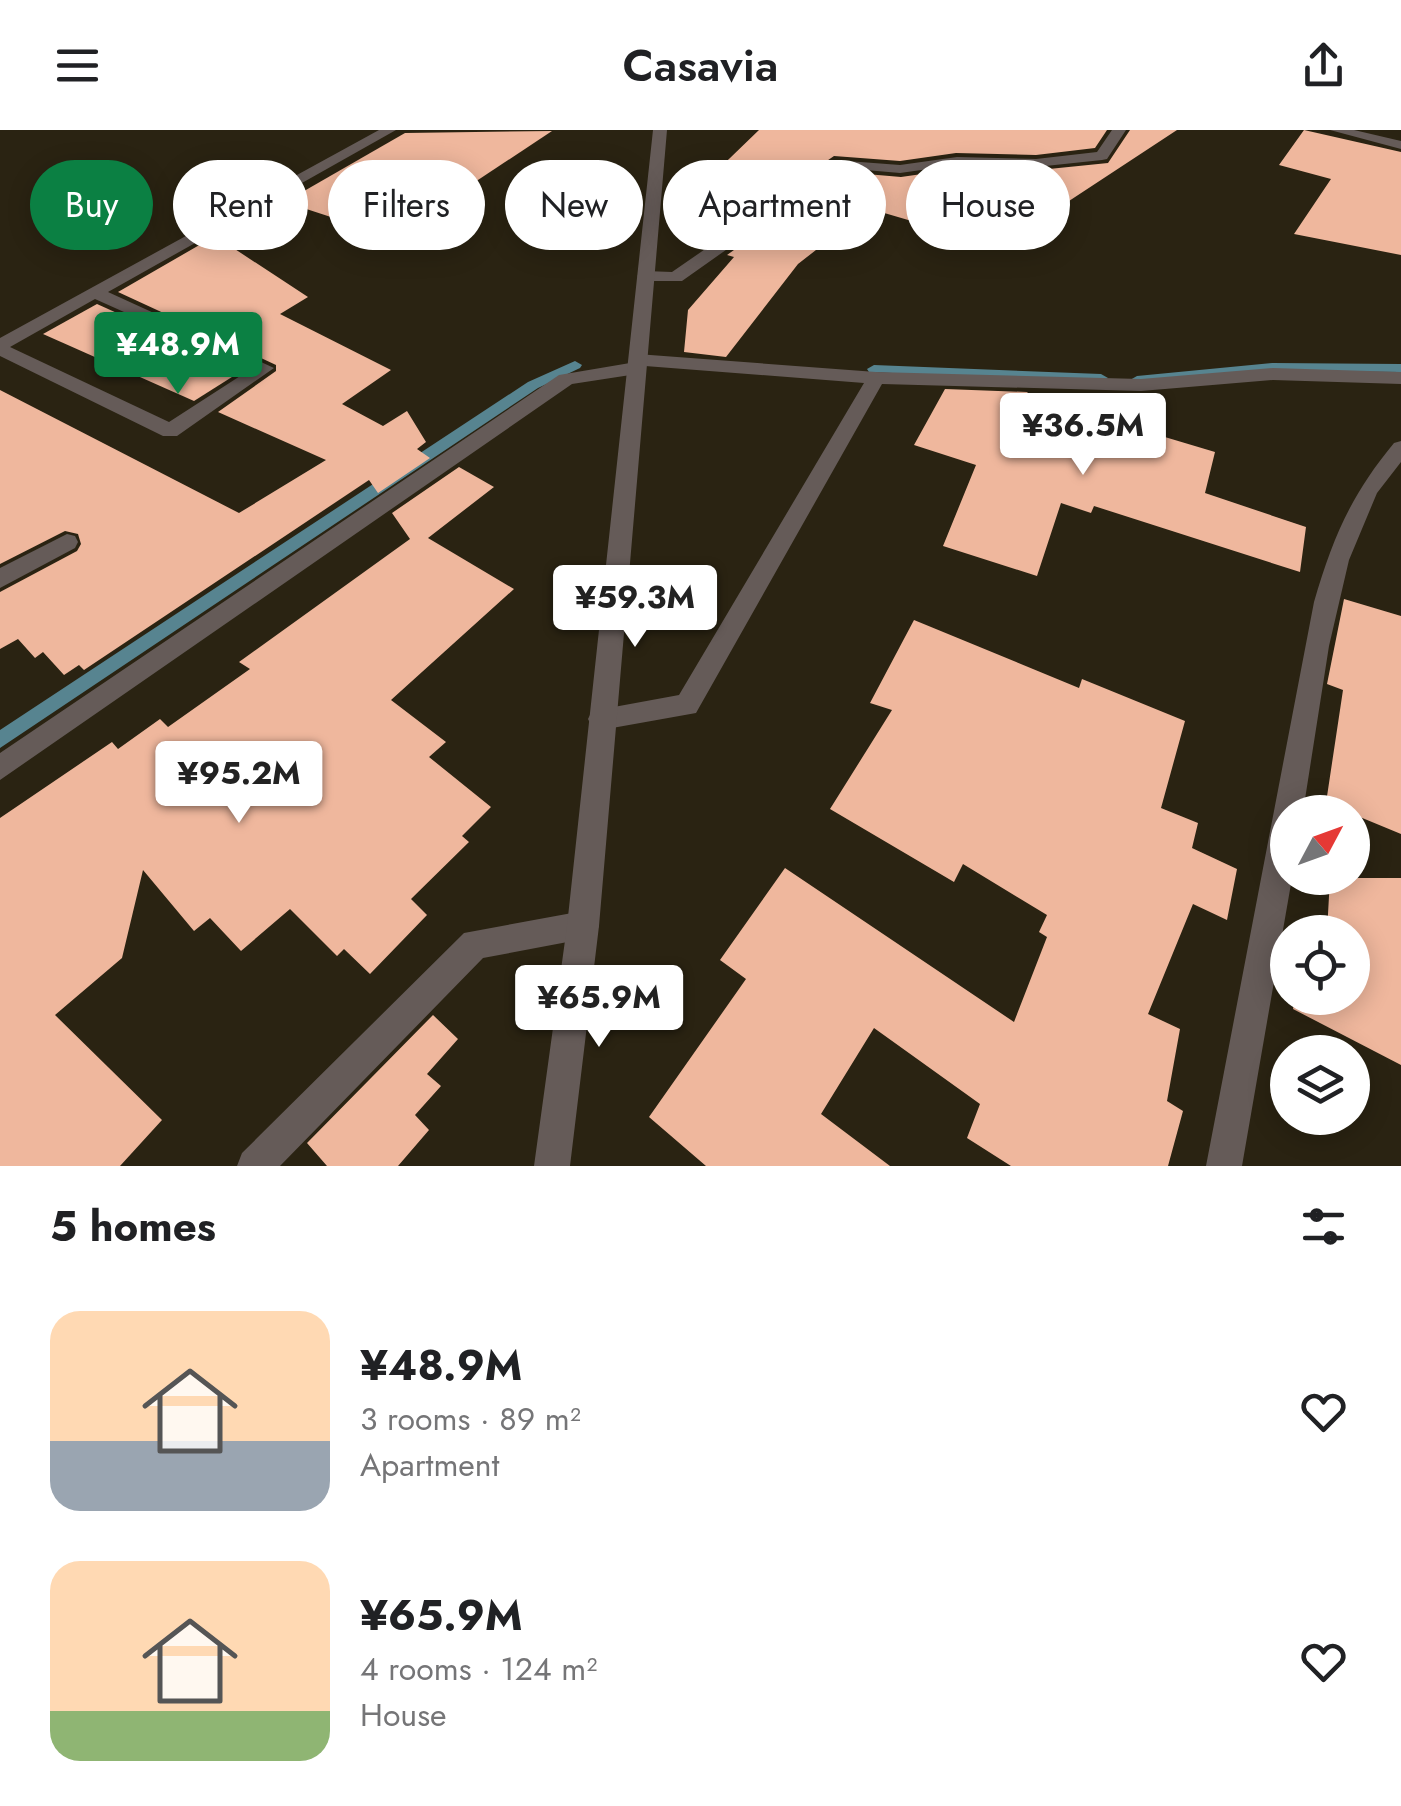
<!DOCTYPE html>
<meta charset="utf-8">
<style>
body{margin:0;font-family:Jost,sans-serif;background:#f6f6f6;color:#202124;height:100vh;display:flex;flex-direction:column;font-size:38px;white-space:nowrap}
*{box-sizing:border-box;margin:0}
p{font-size:32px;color:#757577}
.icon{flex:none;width:55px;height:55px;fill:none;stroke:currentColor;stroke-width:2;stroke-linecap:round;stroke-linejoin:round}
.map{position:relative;height:1036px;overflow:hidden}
.panel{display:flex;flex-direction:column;background:#fff;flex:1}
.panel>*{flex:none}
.banner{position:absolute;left:30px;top:30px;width:1342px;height:90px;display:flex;gap:20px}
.needle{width:65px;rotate:49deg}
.fabs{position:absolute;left:1270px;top:665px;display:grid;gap:20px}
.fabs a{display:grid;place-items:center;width:100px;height:100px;border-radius:50%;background:#fff;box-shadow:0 5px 25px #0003;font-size:50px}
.price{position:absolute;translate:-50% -85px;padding:0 22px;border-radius:10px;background:#fff;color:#222;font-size:32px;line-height:65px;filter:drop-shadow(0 2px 5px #0008)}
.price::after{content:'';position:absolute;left:50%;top:60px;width:30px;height:22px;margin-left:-15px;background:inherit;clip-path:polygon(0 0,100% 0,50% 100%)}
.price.active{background:#0b8043;color:#fff}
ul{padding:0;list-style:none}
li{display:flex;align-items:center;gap:30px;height:250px;padding:0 50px}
li span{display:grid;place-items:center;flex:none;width:280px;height:200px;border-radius:30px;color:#555}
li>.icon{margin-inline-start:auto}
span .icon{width:120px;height:120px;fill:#fffc;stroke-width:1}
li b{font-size:42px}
h2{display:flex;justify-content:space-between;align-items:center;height:120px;padding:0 50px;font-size:42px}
.pill{padding:0 35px;border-radius:45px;background:#fff;box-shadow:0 5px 25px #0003;font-size:35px;line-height:90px}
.pill.active{background:#0b8043;color:#fff}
header{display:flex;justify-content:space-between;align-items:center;height:130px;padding:0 50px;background:#fff;font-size:45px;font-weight:600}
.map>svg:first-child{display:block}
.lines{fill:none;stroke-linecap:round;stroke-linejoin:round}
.stream{fill:#578490;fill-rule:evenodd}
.building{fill:#efb79d}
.service{fill:#655b58;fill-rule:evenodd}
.minor{fill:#655b58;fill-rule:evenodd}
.tertiary{fill:#655b58;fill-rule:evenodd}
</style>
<header><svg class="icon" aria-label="menu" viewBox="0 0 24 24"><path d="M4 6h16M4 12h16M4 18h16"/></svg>Casavia<svg class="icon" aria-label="share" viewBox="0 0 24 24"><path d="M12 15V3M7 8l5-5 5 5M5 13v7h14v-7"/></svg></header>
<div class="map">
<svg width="1401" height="1036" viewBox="0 0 1401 1036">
<rect width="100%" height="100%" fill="#2a2312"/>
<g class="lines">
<g class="stream">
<path d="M575,231L582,235L580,238L538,258L0,618V600L528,252Z"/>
<path d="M1272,233L1401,234V242L1272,241L1137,254L1130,250L1137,246Z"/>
<path d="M874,235L1101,244L1108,248L1101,252L869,242L867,239Z"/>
</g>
</g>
<g class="building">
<path d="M759,0H1107L1095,18L1036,25L956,23L900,31L834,26L767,72L701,56Z"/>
<path d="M1130,0H1177L1069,71L1039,40L1108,33Z"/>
<path d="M1304,0L1401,22V125L1294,104L1331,49L1279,35Z"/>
<path d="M552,1L392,107L285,72L405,3Z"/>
<path d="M957,39L1020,40L939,99L874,80L849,101L843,99L798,134L726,227L684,222L688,180L734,127L727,125L843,42L901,47Z"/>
<path d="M215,106L308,167L280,184L391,240L342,274L383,296L407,281L426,312L417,319L430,328L378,363L369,350L84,540L79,535L64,545L43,522L35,528L18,509L0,519V462L77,421L81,414L78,404L65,401L0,434V260L239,383L326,330L218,282L276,241V235L118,162Z"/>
<path d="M97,174L243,240L194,271L43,204Z"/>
<path d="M945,259L1027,262L1032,267L1128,273L1138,299L1215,322L1205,363L1306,397L1300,442L1094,376L1091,383L1061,373L1037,446L943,416L976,335L914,315Z"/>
<path d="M459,337L494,357L428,408L514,459L391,570L446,612L429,627L491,677L462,706L469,712L411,769L427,785L370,844L344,819L337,826L290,779L241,821L210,788L194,801L143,740L122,828L55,885L162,990L120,1036H0V688L112,612L118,619L160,589L168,597L250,539L239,532L410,409L392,383Z"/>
<path d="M1344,469L1401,486V704L1326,673L1343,560L1327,554Z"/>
<path d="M914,490L1079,558L1082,549L1185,591L1161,678L1198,693L1192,718L1237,739L1227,790L1193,774L1148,884L1180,899L1167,971L1183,981L1168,1036H1011L967,1008L980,974L874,898L821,984L890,1036H706L649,987L746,849L720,830L785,738L1014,892L1047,807L1039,802L1047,785L963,734L954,752L830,679L892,580L870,573Z"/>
<path d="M1330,748H1401V935L1293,879L1295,868H1352V802H1327Z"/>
<path d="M433,885L458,909L427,944L441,956L415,985L429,1000L398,1036H327L307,1013Z"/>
</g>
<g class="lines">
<g class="service">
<path d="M1112,0H1126L1107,29L1102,30L1036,37L957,35L900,43L842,38L682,151H645L637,146L645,141L672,142L834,30L900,35L957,27L1036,29L1097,22Z"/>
<path d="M1330,0H1354L1401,11V19Z"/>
</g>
<g class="minor">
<path d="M379,0H396L108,162L274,238L177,306H163L0,226V208ZM95,169L251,239L169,292L10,217Z"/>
<path d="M637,224L876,242L1141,249L1273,238L1401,242V254L1273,250L1141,261L882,254L696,583L601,600L592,597L588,589L592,581L679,565L864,253L645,236L644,242L637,244L572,254L0,650V623L559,245L630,233V226Z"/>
<path d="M1401,311V332L1377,363L1349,430L1329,516L1303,682H1288V748H1292L1242,1036H1206L1314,472C1333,407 1351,365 1394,313Z"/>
<path d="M67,404L75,406L78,412L75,418L0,458V438Z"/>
<path d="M583,781L594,785L599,796L594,807L483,828L280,1036H237L242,1023L464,803Z"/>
</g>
<path class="tertiary" d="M653,0H667L599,796L570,1036H534L567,796Z"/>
</g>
</svg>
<div class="fabs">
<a><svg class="needle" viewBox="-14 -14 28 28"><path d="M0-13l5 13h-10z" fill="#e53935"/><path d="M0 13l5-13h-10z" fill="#757577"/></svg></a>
<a><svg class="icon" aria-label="locate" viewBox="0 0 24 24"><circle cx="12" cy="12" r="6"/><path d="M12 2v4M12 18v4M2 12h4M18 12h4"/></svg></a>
<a><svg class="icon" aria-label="layers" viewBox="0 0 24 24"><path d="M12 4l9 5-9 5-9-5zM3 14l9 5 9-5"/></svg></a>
</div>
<b class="price active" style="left:178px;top:267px">¥48.9M</b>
<b class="price" style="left:1083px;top:348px">¥36.5M</b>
<b class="price" style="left:635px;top:520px">¥59.3M</b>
<b class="price" style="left:239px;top:696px">¥95.2M</b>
<b class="price" style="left:599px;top:920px">¥65.9M</b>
<div class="banner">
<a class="pill active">Buy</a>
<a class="pill">Rent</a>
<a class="pill">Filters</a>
<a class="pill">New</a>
<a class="pill">Apartment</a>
<a class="pill">House</a>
</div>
</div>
<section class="panel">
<h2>5 homes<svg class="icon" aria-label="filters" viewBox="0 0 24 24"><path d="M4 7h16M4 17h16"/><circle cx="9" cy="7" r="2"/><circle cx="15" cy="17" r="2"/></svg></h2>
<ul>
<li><span style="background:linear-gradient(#ffd9b3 65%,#9aa5b1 0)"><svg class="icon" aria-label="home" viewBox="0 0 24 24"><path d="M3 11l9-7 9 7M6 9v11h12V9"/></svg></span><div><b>¥48.9M</b><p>3 rooms · 89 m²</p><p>Apartment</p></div><svg class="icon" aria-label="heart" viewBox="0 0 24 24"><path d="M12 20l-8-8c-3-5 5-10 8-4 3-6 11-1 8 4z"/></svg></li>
<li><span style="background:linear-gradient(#ffd9b3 75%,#8fb573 0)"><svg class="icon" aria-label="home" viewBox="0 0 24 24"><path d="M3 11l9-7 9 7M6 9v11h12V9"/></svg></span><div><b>¥65.9M</b><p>4 rooms · 124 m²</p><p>House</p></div><svg class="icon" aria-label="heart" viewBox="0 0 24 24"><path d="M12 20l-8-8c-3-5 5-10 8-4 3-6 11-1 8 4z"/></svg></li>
</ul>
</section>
